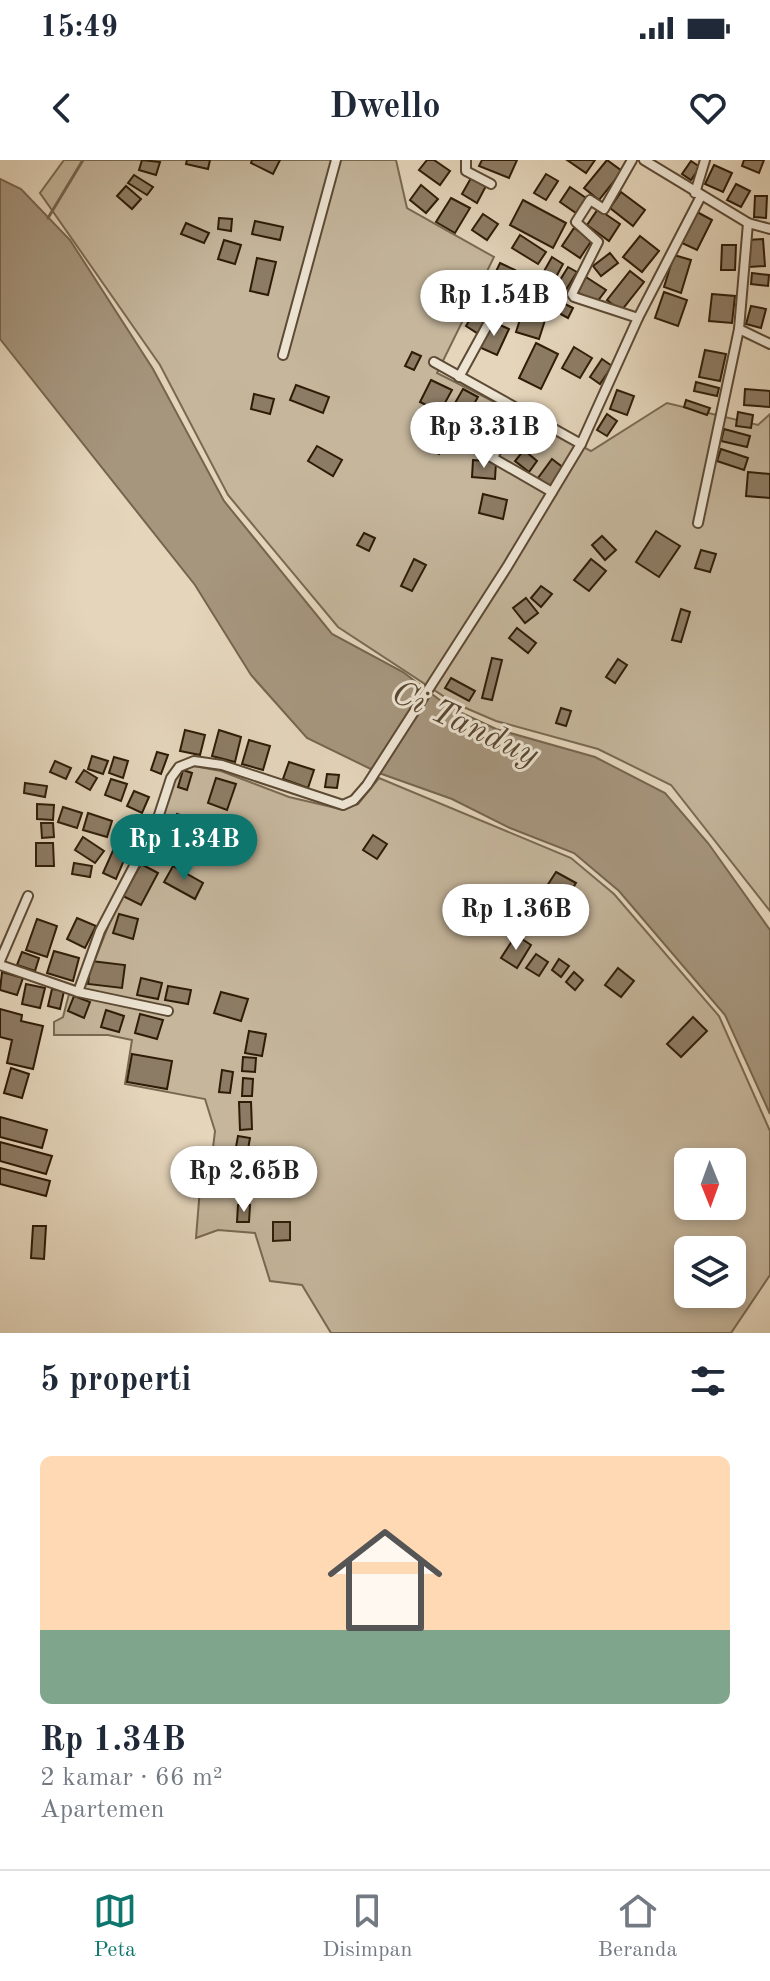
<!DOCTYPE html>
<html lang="id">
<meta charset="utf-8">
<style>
body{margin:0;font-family:"Old Standard TT",serif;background:#f2f2f3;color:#1f2937;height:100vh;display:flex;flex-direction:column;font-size:30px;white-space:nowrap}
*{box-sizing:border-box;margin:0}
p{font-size:26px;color:#747a83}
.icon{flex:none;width:44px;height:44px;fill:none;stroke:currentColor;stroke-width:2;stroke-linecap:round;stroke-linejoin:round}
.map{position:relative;height:1173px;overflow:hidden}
.details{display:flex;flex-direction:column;background:#fff;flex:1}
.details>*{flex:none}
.needle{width:52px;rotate:179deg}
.fabs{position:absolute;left:674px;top:988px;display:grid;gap:16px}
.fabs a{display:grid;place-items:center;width:72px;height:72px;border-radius:12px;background:#fff;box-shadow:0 4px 12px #0003;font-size:40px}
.price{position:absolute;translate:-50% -68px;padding:0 18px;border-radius:28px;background:#fff;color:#222;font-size:26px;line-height:52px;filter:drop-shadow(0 2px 4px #0008)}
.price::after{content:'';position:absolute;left:50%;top:48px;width:24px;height:18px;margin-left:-12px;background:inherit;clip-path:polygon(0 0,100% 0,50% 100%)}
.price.current{background:#0f766e;color:#fff}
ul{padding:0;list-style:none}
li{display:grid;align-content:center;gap:16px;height:424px;padding:0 40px}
li span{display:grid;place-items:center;height:248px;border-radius:12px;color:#555}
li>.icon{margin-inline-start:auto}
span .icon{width:144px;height:144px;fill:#fffc;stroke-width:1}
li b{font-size:34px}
h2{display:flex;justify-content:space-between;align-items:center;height:96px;padding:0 40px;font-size:34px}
.status{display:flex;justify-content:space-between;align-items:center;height:56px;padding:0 40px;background:#fff;direction:ltr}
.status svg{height:22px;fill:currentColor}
header{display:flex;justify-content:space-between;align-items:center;height:104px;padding:0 40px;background:#fff;font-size:36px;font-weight:700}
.dock{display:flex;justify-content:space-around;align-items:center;height:112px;border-top:2px solid #e0e1e3;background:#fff;font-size:22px;color:#747a83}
.dock a{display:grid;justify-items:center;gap:4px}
.dock .current{color:#0f766e}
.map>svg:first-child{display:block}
.green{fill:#c5b69c;stroke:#7a6952;stroke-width:2;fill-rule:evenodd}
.water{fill:#a6967e;stroke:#76654e;stroke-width:2}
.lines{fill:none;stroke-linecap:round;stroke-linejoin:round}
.stream{stroke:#76654e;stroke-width:3}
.building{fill:#8d7c65;stroke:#2e1c07;stroke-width:2}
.street-casing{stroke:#5c4a34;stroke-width:12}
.street{stroke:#ede4d3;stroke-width:8}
.labels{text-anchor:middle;stroke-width:6;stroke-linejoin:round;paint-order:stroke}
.water-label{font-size:34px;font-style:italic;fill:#584731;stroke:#ede4d3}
</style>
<div class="status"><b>15:49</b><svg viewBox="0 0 49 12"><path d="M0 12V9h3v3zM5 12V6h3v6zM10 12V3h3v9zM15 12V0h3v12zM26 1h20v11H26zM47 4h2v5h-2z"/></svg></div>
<header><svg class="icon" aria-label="back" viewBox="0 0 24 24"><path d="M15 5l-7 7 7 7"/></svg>Dwello<svg class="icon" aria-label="heart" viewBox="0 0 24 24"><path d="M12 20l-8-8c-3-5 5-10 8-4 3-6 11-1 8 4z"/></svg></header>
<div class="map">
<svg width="770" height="1173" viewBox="0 0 770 1173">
<rect width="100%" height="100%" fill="#e4d5bb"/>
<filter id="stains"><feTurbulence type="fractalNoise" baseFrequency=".0025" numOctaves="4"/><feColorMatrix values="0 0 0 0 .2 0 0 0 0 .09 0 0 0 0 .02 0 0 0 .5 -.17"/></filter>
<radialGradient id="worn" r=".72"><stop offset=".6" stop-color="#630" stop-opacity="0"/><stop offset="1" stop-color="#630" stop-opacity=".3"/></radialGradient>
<g class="green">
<path d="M64,0H396L407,48L494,97L437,213L591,291L667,243L758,265L770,254V751L671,625L598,589L496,561L454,543L338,467L228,335L160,205L40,33Z"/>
<path d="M194,606L221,611L289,637L340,649L358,644L379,618L571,698L614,734L719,856L770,971V1115L731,1173H331L302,1125L270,1121L255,1073L218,1070L196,1078L201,1016L210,1013L215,971L205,939L125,924L132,880L108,875H54V862L63,857L69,834L81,835L121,734L161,664L174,621L180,611ZM688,1002H732V1046H688ZM688,1090H732V1134H688Z"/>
</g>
<path class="water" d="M0,19L21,29L70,80L153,209L224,341L332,474L403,512L449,547L496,569L595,597L665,633L708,683L770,770V954L725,855L619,731L574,693L510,668L452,639L379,613L307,578L251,515L195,425L0,179Z"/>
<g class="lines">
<path class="stream" d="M48,58L83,0"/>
</g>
<g class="building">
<path d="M142,0L160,2L156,15L139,10Z"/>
<path d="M187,0H210L208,9L186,4Z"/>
<path d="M252,0H280L273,14L251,3Z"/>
<path d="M427,0H434L450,11L440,25L419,10Z"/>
<path d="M482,0H517L509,18L479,6Z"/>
<path d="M567,0H595L586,13Z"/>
<path d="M607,0L622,11L599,40L584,28Z"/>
<path d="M744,0H764L759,13L742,6Z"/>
<path d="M691,1L700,7L691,20L682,14Z"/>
<path d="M714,5L732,13L723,32L705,24Z"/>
<path d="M546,14L558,21L546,40L534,33Z"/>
<path d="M134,15L153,27L147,35L128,23Z"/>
<path d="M471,18L486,26L477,43L462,34Z"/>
<path d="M736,24L750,31L741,47L727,40Z"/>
<path d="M421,25L438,39L426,53L410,40Z"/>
<path d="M126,26L141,39L132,49L117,36Z"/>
<path d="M570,27L586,38L576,53L560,42Z"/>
<path d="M621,32L645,50L633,66L610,48Z"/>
<path d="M755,36H767L766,58L754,57Z"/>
<path d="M451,38L470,48L455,73L436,62Z"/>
<path d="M523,40L566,63L553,88L510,65Z"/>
<path d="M598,49L620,64L609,81L587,65Z"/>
<path d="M697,52L712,60L697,90L682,83Z"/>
<path d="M483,54L498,64L487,80L472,70Z"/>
<path d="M219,58L232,59L231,71L218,69Z"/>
<path d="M255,61L283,67L280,80L252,74Z"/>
<path d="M186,63L209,73L204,83L181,74Z"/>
<path d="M574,68L592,80L580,98L562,86Z"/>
<path d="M520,75L546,92L538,104L512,88Z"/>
<path d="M640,76L659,91L642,112L623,97Z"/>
<path d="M763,79L765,106L749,107L747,80Z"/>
<path d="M224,80L241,85L235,104L218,99Z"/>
<path d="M722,85H736L735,110H721Z"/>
<path d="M610,93L618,103L601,116L593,106Z"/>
<path d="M674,95L691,100L681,133L664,127Z"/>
<path d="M552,97L563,104L555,119L543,113Z"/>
<path d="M257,98L276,102L268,135L250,131Z"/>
<path d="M500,103L515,110L505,131L490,124Z"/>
<path d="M568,107L577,112L566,130L557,125Z"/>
<path d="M630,111L644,122L621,151L607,140Z"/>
<path d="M517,113L529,119L520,140L508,134Z"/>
<path d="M752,113L769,115L768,126L751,124Z"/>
<path d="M586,117L606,130L597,142L576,132Z"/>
<path d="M664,132L687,140L678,166L655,158Z"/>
<path d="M712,134L735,136L732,163L709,161Z"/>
<path d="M450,136L466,151L461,157L444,143Z"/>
<path d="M553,138L573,148L568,158L548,147Z"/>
<path d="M751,146L766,149L761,168L746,164Z"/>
<path d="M524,147L547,154L539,179L516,172Z"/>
<path d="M474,153L488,161L480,175L466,166Z"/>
<path d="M491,161L509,169L497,195L479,187Z"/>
<path d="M536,183L558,194L541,229L519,218Z"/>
<path d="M574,187L592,198L580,218L562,208Z"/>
<path d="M705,190L726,194L720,221L699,217Z"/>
<path d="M412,192L421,196L414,210L405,206Z"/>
<path d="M602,199L612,206L600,224L590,217Z"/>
<path d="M431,220L452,230L440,252L420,242Z"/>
<path d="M696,222L719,228L717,236L694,231Z"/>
<path d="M296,225L329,237L323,253L290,240Z"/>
<path d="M463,229L478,237L466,258L451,250Z"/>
<path d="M745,229L770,231V247L744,245Z"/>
<path d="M617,230L634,236L627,255L610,249Z"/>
<path d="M254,234L274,239L270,254L251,249Z"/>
<path d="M686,240L710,248L707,255L684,247Z"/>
<path d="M494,242L513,253L505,268L485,257Z"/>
<path d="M738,252L753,255L751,268L736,266Z"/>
<path d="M607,254L617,261L607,276L597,270Z"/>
<path d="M460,261L473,268L466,280L454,272Z"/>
<path d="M480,263L499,273L488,292L470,283Z"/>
<path d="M524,264L538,270L531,285L517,278Z"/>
<path d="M428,268L448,277L439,294L420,285Z"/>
<path d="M724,269L750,276L747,287L721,281Z"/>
<path d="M317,286L342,300L333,316L308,301Z"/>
<path d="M721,289L748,298L744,310L717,301Z"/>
<path d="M524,290L537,301L529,312L515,301Z"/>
<path d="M552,299L565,309L551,327L538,318Z"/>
<path d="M473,300L496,302L495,319L472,317Z"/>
<path d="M748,312L770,314V338L746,336Z"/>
<path d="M483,334L507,340L503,359L479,353Z"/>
<path d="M656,371L680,386L659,417L636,402Z"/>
<path d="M364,373L375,378L369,391L357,385Z"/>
<path d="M602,376L616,390L605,400L592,385Z"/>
<path d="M701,390L716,394L710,412L695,408Z"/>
<path d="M414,399L426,405L412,431L401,426Z"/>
<path d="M591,399L606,411L589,431L574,420Z"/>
<path d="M541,426L552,434L541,447L531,438Z"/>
<path d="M526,438L538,453L525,463L513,448Z"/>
<path d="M681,449L690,452L681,482L672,480Z"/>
<path d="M517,468L536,483L528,493L509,478Z"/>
<path d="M492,498L502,500L492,540L482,538Z"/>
<path d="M618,499L627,505L615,523L606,517Z"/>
<path d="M451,518L475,531L469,541L445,528Z"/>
<path d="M561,548L571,551L566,566L556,563Z"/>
<path d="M185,570L205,575L200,595L180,591Z"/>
<path d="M219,570L241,577L235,602L212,596Z"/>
<path d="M249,580L270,586L263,610L242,604Z"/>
<path d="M157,592L168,595L161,614L151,610Z"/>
<path d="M92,596L108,601L103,614L88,609Z"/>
<path d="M114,597L128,601L123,618L109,613Z"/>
<path d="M55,601L71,608L66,619L50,612Z"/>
<path d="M289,602L314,610L308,628L283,619Z"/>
<path d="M84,610L97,618L90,630L76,622Z"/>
<path d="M183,610L192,613L187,630L178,627Z"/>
<path d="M327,614L339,615L337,628L325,627Z"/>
<path d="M216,618L236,624L227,650L208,643Z"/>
<path d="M111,619L127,624L121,641L105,635Z"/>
<path d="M25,623L47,626L45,637L24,633Z"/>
<path d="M134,631L149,637L142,653L127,646Z"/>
<path d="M37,644L54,645L53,660L37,659Z"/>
<path d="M63,647L82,653L77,668L58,662Z"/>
<path d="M88,653L112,661L107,677L83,670Z"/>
<path d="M177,654L189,658L184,672L172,668Z"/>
<path d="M41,663H53L54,677L42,678Z"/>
<path d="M121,664L138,671L133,685L115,678Z"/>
<path d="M158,667L183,677L177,691L152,681Z"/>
<path d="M373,675L387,684L377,699L363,690Z"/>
<path d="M83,677L104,691L95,703L75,690Z"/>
<path d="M36,683H53L54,706H36Z"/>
<path d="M115,686L128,691L116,719L103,713Z"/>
<path d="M74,703L92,706L90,717L72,714Z"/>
<path d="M141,704L158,713L141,745L123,736Z"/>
<path d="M173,706L203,723L195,739L164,722Z"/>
<path d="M556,712L576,723L567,738L547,726Z"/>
<path d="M539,752L550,759L541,772L531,765Z"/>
<path d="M119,754L138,759L133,779L113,773Z"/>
<path d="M77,758L96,766L85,788L67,779Z"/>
<path d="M37,759L57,766L47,797L26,790Z"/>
<path d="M516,775L531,785L517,808L501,798Z"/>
<path d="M54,791L79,798L73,821L47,813Z"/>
<path d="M22,792L39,798L35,811L17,805Z"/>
<path d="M536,794L548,802L539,816L526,808Z"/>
<path d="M559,799L569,806L561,817L552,810Z"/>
<path d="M91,801L125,805L122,828L88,824Z"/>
<path d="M618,808L634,821L621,837L605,825Z"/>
<path d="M2,812L23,818L17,835L0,830Z"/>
<path d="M574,812L583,820L575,830L566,822Z"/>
<path d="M141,818L162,823L158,839L137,835Z"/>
<path d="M26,824L45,828L40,848L22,844Z"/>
<path d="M168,826L191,830L188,844L165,840Z"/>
<path d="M52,829L64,831L60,849L48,846Z"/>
<path d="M221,832L248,839L241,861L214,853Z"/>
<path d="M74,836L90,842L84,858L68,851Z"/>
<path d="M0,849L22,855L21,861L43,866L33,909L7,903L12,880L0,877Z"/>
<path d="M106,850L124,856L119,872L101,867Z"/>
<path d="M140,854L163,860L157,879L135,873Z"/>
<path d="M693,857L707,871L681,897L667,884Z"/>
<path d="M249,871L266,874L262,896L245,893Z"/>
<path d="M132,894L172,901L167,929L127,922Z"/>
<path d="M243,897L256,898L255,912L242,911Z"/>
<path d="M11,908L29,914L22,938L4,933Z"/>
<path d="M222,910L233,912L230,933L219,932Z"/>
<path d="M243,918L253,919L252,936H242Z"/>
<path d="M239,942H251L252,969L240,970Z"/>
<path d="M0,957L47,970L42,988L0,977Z"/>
<path d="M238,976L250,978L246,1000L234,998Z"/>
<path d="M0,982L52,996L46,1014L0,1001Z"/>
<path d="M0,1008L50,1021L46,1036L0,1024Z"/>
<path d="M237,1020L253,1023L251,1039L234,1037Z"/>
<path d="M238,1045H250L249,1062H237Z"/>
<path d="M273,1062H290V1080L273,1081Z"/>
<path d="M33,1066H46L44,1099L31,1098Z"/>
</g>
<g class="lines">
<g class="street-casing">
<g id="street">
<path d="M466,0V11L491,24"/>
<path d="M632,0L604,49L590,40L576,62L598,82L572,134L574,137L638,158"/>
<path d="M644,0L748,63L770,69"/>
<path d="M695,33L705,0"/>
<path d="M748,63L739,169L770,184"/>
<path d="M283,195L336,0"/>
<path d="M434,202L581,284"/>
<path d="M459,217L499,144"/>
<path d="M427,260L552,332"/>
<path d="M493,297L520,251"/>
<path d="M698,363L739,169"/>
<path d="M0,801L28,736"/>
<path d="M0,805L78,832L168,851"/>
<path d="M78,832L100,771L156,664L171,618L179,607L194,601L222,605L343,645L354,640L367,625L507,407L581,284L638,158L701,36"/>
</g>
</g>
<use href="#street" class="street"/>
</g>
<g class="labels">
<g class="water-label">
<text transform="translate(466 562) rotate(25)" y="12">Ci Tanduy</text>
</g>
</g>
<rect width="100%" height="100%" filter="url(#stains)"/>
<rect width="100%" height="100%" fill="url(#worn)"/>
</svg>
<div class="fabs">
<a><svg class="needle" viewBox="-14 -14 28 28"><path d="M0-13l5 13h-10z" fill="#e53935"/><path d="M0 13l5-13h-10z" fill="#747a83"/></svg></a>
<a><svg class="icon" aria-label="layers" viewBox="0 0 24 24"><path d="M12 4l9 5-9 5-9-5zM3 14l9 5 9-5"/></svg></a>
</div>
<b class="price" style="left:494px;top:178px">Rp 1.54B</b>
<b class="price" style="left:484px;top:310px">Rp 3.31B</b>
<b class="price current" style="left:184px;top:722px">Rp 1.34B</b>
<b class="price" style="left:516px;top:792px">Rp 1.36B</b>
<b class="price" style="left:244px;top:1054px">Rp 2.65B</b>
</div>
<section class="details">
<h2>5 properti<svg class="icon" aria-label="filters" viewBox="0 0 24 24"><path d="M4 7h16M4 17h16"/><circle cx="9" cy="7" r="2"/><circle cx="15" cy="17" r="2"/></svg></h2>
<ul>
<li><span style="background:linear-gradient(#ffd9b3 70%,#7fa58c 0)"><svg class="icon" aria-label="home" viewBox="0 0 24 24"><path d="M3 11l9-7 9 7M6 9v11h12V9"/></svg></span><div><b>Rp 1.34B</b><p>2 kamar · 66 m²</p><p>Apartemen</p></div></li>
</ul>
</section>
<nav class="dock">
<a class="current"><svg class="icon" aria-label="map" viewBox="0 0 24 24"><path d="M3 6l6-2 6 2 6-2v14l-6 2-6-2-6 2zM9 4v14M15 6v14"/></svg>Peta</a>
<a><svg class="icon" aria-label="saved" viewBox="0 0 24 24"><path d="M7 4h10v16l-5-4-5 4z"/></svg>Disimpan</a>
<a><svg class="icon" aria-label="home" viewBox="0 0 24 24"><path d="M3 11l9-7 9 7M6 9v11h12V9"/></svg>Beranda</a>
</nav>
